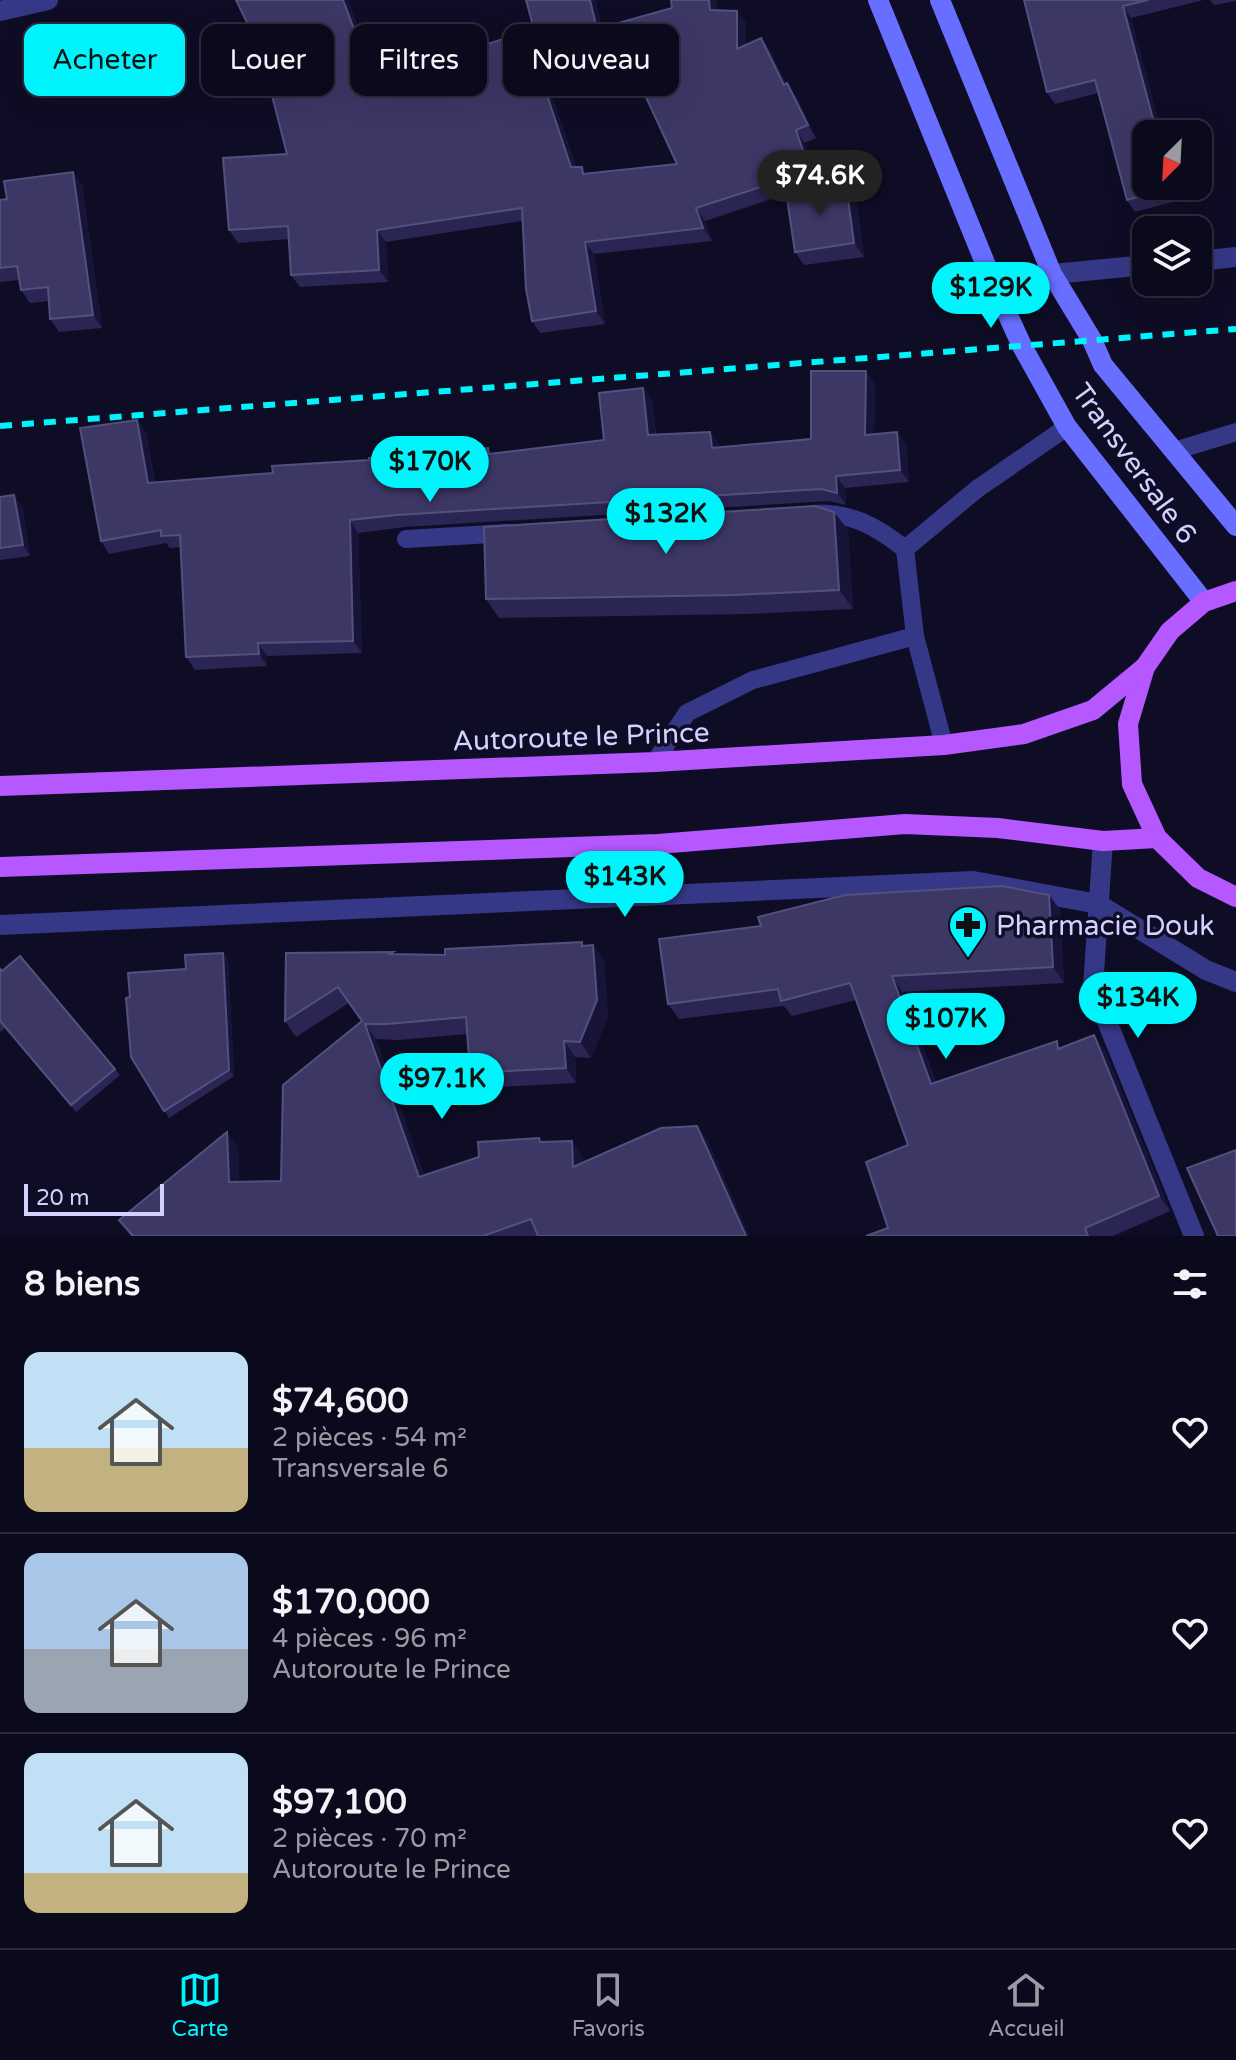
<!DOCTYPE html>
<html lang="fr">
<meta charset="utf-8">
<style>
body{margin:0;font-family:"Varela Round",sans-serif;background:#191829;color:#f1f3f6;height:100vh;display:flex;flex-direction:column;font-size:30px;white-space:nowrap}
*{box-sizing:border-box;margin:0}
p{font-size:26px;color:#9a9aa3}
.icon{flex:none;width:44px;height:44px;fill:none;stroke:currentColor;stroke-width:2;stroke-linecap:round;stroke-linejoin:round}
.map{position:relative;height:1236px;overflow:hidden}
.drawer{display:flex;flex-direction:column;background:#0b0a1c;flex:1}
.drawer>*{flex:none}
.banner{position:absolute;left:24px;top:24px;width:800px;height:72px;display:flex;gap:16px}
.needle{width:52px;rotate:204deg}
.controls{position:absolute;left:1132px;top:120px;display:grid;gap:16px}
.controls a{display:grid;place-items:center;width:80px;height:80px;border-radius:16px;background:#0b0a1c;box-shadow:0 8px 32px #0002,0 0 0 2px #2b2b3b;font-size:40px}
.scale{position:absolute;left:24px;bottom:20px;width:140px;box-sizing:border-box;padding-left:8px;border:4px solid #d3d1ff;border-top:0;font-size:22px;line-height:28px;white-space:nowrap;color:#d3d1ff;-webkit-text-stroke:6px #0f0d25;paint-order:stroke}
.price{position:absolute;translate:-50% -68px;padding:0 18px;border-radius:28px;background:#00f4fc;color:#111;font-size:26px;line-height:52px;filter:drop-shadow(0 2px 4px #0008)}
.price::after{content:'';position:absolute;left:50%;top:48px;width:24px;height:18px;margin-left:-12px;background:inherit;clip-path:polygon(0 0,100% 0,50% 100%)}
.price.selected{background:#222;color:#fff}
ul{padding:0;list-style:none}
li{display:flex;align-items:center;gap:24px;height:200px;padding:0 24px}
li+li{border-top:2px solid #2b2b3b}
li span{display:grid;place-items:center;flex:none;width:224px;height:160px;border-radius:16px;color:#555}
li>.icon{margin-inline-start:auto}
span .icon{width:96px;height:96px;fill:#fffc;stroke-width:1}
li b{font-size:34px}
h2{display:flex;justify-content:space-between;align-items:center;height:96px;padding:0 24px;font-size:34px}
.tag{padding:0 28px;border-radius:16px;background:#0b0a1c;box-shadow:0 8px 32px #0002,0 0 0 2px #2b2b3b;font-size:28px;line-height:72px}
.tag.selected{background:#00f4fc;color:#111}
.tab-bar{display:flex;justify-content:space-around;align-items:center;height:112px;border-top:2px solid #2b2b3b;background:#0b0a1c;font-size:22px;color:#9a9aa3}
.tab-bar a{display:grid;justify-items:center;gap:4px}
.tab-bar .selected{color:#00f4fc}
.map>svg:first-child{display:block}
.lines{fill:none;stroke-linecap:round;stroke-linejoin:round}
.service{stroke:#353887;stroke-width:18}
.minor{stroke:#353887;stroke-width:20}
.secondary{stroke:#686eff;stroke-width:20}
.primary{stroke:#b558ff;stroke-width:20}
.rail{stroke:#00f4fc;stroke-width:6;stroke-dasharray:12 10;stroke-linecap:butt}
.wall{fill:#2b2554;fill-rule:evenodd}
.shaded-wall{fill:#181439}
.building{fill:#3d3766;stroke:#54507e;stroke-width:2;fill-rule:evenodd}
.labels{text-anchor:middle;stroke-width:7;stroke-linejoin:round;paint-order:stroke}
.street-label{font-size:28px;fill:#d3d1ff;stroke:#0f0d25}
.poi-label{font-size:28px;fill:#d3d1ff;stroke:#0f0d25;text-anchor:start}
</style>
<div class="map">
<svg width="1236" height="1236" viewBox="0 0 1236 1236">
<rect width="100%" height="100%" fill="#0f0d25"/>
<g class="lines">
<g class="service">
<path d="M1174,451L1236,432"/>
<path d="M813,514C851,512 876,526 905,549L977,489L1067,427"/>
<path d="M406,539L508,533"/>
<path d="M905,549L915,636L944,745"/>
<path d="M655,762L687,713L753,680L915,636"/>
</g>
<g class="minor">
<path d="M0,11L48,0"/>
<path d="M1198,261L1236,257"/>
<path d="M992,280L1146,265"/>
<path d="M1103,841L1093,987L1194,1236"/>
<path d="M0,925L973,881L1098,904L1206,970L1236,982"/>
</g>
<g class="secondary">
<path d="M878,0L992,280L1022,346L1067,427L1204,602"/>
<path d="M940,0L1052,274L1092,340L1103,365L1236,526"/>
</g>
<g class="primary">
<path d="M1236,591L1204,602L1170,631L1145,667L1128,724L1132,784L1157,838L1198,878L1236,897"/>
<path d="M0,786L655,762L944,745L1024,734L1093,710L1145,667"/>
<path d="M0,867L658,844L905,824L998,828L1103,841L1157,838"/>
</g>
<path class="rail" d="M0,426L1236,329"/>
</g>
<g class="wall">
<path d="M236,0H348L377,81L445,61L534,29L526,0H595L602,27L718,11L746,23V45L770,50L786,84L796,96L816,138L805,143L818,184L800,190L846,184L856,197L864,257L804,265L795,252L787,194L705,221L712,241L594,254L605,324L540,333L532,321L522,221L386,242L388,282L300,287L291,275L289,239L238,243L229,230L287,154L260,49ZM618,76L624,85L638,81L677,164L587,174L576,167L551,93Z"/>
<path d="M1024,0H1203L1131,18L1162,134H1146V186H1176L1180,200L1135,212L1127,200L1098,93L1055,104L1047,92Z"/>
<path d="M1210,0H1236V1L1214,5Z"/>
<path d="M73,172L82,185L102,328L59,332L50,319L49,301L30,303L21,290L19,280L0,282V200L7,199Z"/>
<path d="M875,384L874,434L897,432L906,444L909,482L845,488L846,505L829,501L405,527L358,533L362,653L267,656V666L195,670L186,657L181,547L170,548L166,543L109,554L101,541L137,420L146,433L155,482L273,473L492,454L604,440L643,388L652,400L656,434L710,432L719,444V448L811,439Z"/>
<path d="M0,497L22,506L30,556L0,560Z"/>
<path d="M834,512L848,530L853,609L747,614L499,618L486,599Z"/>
<path d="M1049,895L1060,910L1064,983L902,992L936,1082L1062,1048L1105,1050L1170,1211L1113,1236H866L888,1228L908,1145L856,1000L792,1016L784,1006L679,1019L668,1004Z"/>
<path d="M582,942L585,946L593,945L604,961L608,1016L591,1058L575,1057L576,1083L481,1088L470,1073L467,1034L398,1040L376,1039L424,1175L542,1142L583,1157V1163L697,1126L708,1141L749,1236H131L119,1220L238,1147L239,1182L281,1181L362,1021L349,1003L296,1037L285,1021L393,952L394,954L445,955Z"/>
<path d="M223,953L228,960L234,1076L169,1118L131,1057L130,997L186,969Z"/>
<path d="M0,969L115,1069L120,1075L76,1112L5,1028L0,1032Z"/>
</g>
<g class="shaded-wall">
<path d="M343,0H348L382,94L374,82Z"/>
<path d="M590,0H595L606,41L597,29Z"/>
<path d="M709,0H717L719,23L710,10Z"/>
<path d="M1123,6L1131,18L1162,134H1157Z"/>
<path d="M737,11L746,23V62L737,49Z"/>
<path d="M761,38L770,50L793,97L784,85Z"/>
<path d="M542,80L551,93L580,180L571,167Z"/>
<path d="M787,83L796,96L816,138L808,125Z"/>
<path d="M796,130L805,143L818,184L810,171Z"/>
<path d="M73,172L82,185L102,328L93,315Z"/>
<path d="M846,184L856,197L864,257L854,243Z"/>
<path d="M1171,186H1176L1180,200L1171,188Z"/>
<path d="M696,208L705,221L712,241L703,228Z"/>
<path d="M377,230L386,242L388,282L379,270Z"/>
<path d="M585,242L594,254L605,324L596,311Z"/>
<path d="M866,371L875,384L874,447L865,435Z"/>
<path d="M643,388L652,400L657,447L648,435Z"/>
<path d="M137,420L146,433L157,495L148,483Z"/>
<path d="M710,432L719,444L720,461L712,448Z"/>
<path d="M897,432L906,444L909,482L900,470Z"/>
<path d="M836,476L845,488L846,505L837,493Z"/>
<path d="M14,495L22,506L30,556L23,545Z"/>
<path d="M834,512L848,530L853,609L839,590Z"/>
<path d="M350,520L358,533L362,653L353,641Z"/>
<path d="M258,643L267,656V666L259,654Z"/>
<path d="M1049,895L1060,910L1064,983L1053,967Z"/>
<path d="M593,945L604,961L608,1016L591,1058L580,1042Z"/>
<path d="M223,953L228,960L234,1076L229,1070Z"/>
<path d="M892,976L902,992L942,1100L931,1084Z"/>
<path d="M365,1024L376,1039L430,1192L419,1177Z"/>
<path d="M1094,1035L1105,1050L1170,1211L1159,1196Z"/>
<path d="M564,1041L575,1057L576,1083L566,1068Z"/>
<path d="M697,1126L708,1141L749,1236H746L740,1225Z"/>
<path d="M227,1132L238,1147L240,1197L229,1182Z"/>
<path d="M572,1141L583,1157L584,1183L573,1167Z"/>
</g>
<g class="building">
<path d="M236,0H343L374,82L445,61L444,58L534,29L526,0H590L597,29L672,8L671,0H709L710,10L737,11V49L761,38L784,85L787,83L808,125L796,130L810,171L696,208L703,228L585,242L596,311L532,321L526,289L522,208L377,230L379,270L291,275L288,226L229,230L223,158L287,154L260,49ZM613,62L615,72L632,67L677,164L583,174L582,167H571L542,80Z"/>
<path d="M1024,0H1148L1123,6L1157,134H1146V186H1171V188L1127,200L1095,80L1047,92Z"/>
<path d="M73,172L93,315L50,319L48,287L21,290L17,266L0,268V200L7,199L4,181Z"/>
<path d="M846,184L854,243L795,252L786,192Z"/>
<path d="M811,371H866L865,435L897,432L900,470L836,476L837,493L821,489L397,515L350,520L353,641L258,643L259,654L186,657L180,535L161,536V530L101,541L80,428L137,420L148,483L273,473L272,466L369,460V458L488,448L489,454L604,440L599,393L643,388L648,435L710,432L712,448L811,439Z"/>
<path d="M14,495L23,545L0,548V497Z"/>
<path d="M815,506L834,512L839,590L734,595L486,599L484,527Z"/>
<path d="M1002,886L1049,895L1053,967L892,976L931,1084L1057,1041L1058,1049L1094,1035L1159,1196L1085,1228L1088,1236H866L888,1228L866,1162L908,1145L850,983L781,1001L778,989L668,1004L659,939L761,926L758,917L845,895Z"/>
<path d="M582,942V946L593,945L597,1000L580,1042L564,1041L566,1068L470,1073L466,1017L387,1024H365L419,1177L479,1157L478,1142L539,1138L540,1142L572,1141L573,1167L661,1128L697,1126L746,1236H538L531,1219L483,1236H133L119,1220L227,1132L229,1182L281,1181L283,1085L362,1021L338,987L285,1021L286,953L393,952L390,954L445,955V949Z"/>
<path d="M223,953L229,1070L164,1111L131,1057L126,998L130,997L128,973L186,969L185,955Z"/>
<path d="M20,956L115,1069L71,1105L0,1021V969L2,971Z"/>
<path d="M1236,1150V1236H1218L1187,1168Z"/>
</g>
<defs>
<g id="pharmacy-pin" transform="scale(2)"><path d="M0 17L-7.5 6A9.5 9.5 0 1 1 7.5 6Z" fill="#00f4fc" stroke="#0f0d25"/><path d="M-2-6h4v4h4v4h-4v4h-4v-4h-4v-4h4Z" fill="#111"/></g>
</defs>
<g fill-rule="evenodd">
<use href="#pharmacy-pin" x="968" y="925"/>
</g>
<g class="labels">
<g class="street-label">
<text transform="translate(1135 463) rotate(54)" y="10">Transversale 6</text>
<text transform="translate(581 736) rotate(-2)" y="10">Autoroute le Prince</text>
</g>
<g class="poi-label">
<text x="996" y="935">Pharmacie Douk</text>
</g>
</g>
</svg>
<div class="controls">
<a><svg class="needle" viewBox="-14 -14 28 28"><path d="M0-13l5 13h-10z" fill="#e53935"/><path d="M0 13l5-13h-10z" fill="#9a9aa3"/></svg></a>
<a><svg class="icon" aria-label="layers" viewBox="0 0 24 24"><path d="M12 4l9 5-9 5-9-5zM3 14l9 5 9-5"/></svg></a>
</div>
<div class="scale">20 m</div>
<b class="price selected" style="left:820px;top:218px">$74.6K</b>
<b class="price" style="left:991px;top:330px">$129K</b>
<b class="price" style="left:430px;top:504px">$170K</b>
<b class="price" style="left:666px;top:556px">$132K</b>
<b class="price" style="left:625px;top:919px">$143K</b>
<b class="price" style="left:1138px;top:1040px">$134K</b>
<b class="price" style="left:946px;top:1061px">$107K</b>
<b class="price" style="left:442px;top:1121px">$97.1K</b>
<div class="banner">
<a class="tag selected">Acheter</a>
<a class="tag">Louer</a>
<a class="tag">Filtres</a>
<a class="tag">Nouveau</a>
</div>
</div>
<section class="drawer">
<h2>8 biens<svg class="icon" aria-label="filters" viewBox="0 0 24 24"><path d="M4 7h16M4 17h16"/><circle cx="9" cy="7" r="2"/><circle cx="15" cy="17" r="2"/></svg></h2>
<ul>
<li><span style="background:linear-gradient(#bfe0f5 60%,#c2b280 0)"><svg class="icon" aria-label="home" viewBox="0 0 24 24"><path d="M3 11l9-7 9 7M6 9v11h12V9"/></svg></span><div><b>$74,600</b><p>2 pièces · 54 m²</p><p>Transversale 6</p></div><svg class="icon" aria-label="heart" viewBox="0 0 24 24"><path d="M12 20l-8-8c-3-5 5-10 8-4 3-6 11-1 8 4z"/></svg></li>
<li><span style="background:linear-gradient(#a9c7e8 60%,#9aa5b1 0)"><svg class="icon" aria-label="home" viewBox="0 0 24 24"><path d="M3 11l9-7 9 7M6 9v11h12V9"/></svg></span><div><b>$170,000</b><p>4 pièces · 96 m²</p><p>Autoroute le Prince</p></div><svg class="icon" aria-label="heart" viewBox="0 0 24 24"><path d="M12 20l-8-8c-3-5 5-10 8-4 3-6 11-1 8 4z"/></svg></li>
<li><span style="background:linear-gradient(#bfe0f5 75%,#c2b280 0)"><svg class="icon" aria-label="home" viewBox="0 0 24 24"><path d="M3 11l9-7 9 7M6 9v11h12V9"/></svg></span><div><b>$97,100</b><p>2 pièces · 70 m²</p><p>Autoroute le Prince</p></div><svg class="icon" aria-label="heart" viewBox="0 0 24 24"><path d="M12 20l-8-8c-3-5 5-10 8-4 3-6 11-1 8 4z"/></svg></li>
</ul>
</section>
<nav class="tab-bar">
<a class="selected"><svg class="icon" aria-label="map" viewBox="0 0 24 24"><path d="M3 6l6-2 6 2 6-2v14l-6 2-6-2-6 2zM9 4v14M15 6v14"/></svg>Carte</a>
<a><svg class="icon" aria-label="saved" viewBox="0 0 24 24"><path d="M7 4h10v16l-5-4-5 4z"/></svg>Favoris</a>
<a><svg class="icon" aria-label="home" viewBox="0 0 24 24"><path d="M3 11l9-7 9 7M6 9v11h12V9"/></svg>Accueil</a>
</nav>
